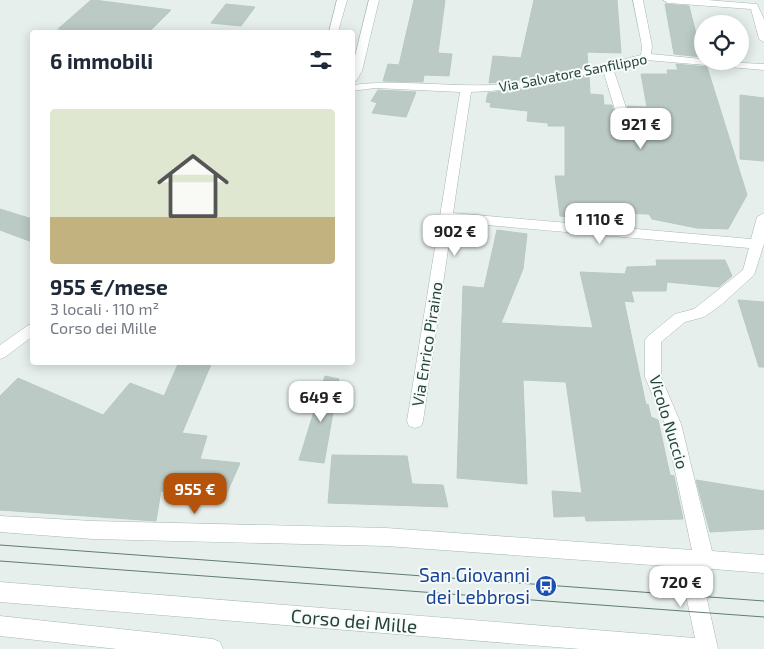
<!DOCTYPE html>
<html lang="it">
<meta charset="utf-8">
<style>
body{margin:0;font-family:"Exo 2",sans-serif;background:#f6f6f7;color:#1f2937;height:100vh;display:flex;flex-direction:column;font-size:19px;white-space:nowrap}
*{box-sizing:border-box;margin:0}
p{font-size:16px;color:#747a83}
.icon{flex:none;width:28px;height:28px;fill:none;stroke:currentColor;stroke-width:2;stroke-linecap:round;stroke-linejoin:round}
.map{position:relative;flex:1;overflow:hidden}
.panel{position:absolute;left:30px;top:30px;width:325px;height:335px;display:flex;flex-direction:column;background:#fff;border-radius:5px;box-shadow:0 2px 12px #0003}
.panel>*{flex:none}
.fabs{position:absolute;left:694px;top:15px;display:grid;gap:10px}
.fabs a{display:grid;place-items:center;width:55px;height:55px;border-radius:50%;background:#fff;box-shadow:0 2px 12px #0003;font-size:25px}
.price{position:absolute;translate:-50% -42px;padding:0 11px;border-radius:10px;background:#fff;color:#222;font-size:16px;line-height:32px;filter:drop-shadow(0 1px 2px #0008)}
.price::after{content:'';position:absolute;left:50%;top:30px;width:15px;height:11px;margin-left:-8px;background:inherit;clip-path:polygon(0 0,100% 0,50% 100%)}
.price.selected{background:#b45309;color:#fff}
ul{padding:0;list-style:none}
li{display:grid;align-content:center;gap:10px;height:265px;padding:0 20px}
li span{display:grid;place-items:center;height:155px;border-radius:5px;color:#555}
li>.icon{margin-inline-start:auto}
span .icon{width:90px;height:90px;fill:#fffc;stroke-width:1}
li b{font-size:21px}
h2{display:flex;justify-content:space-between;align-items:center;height:60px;padding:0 20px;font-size:21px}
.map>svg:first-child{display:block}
.building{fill:#bbcac4;stroke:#b8c9c2}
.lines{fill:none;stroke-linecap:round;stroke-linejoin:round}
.minor-casing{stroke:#a8b8b2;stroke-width:1}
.minor{fill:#fff;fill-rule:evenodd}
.tram{stroke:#5f7d75;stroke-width:1}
.labels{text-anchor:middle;stroke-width:4;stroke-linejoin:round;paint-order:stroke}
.far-street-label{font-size:14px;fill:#24423a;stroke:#f7fbf9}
.street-label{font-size:16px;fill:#24423a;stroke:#f7fbf9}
.near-transit-label{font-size:19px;fill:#164399;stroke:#f7fbf9;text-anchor:end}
.near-street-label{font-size:19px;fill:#24423a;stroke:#f7fbf9}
</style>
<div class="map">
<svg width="764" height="649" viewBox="0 0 764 649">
<rect width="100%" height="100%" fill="#e6efeb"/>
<g class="building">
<path d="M91,0H94L171,10L149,32H85L58,29Z"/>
<path d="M414,0H445L438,53L452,54L449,76L424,75L423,82L383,81L388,64L399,65Z"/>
<path d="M534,0H617L621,53L587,52L588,67L531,79L489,83L493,56L521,58Z"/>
<path d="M226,4L255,7L241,26L211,23Z"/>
<path d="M665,4L689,6L702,57L674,54Z"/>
<path d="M676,64L707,67L747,195L728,229L697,228L652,219L649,214L615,213L616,218L603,220L560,216L555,176H565V126H548V123L527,121L528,111L490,107L491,103L486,102L488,93L538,87L589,75L590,94L603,95L604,105H612L617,124L626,128L633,124L627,106L647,107L641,74H668L667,70H678Z"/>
<path d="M378,90L416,92L406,117L372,113L377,103L371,101Z"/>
<path d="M740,95L764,98V161L740,159Z"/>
<path d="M0,209L32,219V242L0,230Z"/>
<path d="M497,230L527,234L523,269L501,323L593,328L580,272L625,274L627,267L657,266L656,260H725L732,276L719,287L667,282L666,291H631L634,302L624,301L646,405L648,404L651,417L658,420L670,475L674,476L683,519L586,521L585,516L554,517L552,491L582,493L566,382L523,380L527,484L457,478L463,286L484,288Z"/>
<path d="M738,300L764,302V367H759Z"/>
<path d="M179,362H212L182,433L207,436L200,459L240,463L225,497L161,491L156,521L0,510V396L18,378L103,415L130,383L164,396Z"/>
<path d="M325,376L339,379L324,463L299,460Z"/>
<path d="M332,455L407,456L412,484L443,485L448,507L328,503Z"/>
<path d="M696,480L764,491V529L710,532Z"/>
</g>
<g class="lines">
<g class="minor-casing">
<g id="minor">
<path d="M337,0H347L338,32H329Z"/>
<path d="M369,0H379L362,71L356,81L352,82V68Z"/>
<path d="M633,0H643L652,46L651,54L702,59V61L764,64V70L646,60L613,68L631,123L625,126L619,123L603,70C559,81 516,91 471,92L453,213L751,239L757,217L764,213V244L754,275L721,305L704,317L685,322L661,342V377L681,424L712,551L764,555V573L700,568L718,649H580L0,602V582L695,638L680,567L386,546L93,539L0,532V516L93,521L386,528L692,550L665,424L645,377V340L648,336L675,314L694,309L743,270L749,248L452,222L423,421L421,426L415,428L409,426L407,421L460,92L375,88L352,91V85C399,79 447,87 494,85C544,82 593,67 641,55L642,46Z"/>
<path d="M663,0H707L757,4L764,19V42L759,39L751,9L668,3Z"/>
<path d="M32,324V337L5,357L0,359V345L27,326Z"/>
<path d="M0,616L213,639L220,642L223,649H117L0,636Z"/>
</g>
</g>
<use href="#minor" class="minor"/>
<g class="tram">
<path d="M0,545L764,601"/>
<path d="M0,561L764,617"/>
</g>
</g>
<defs>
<g id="bus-disc" transform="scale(1.125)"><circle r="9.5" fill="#1a4fb4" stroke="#f7fbf9"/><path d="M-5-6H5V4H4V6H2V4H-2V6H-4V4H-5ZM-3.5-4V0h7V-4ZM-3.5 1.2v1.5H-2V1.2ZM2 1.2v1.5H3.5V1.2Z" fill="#fff"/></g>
</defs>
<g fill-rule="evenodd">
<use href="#bus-disc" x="546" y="586"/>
</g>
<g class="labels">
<g class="far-street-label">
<text transform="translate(573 73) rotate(-11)" y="5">Via Salvatore Sanfilippo</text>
</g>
<g class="street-label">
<text transform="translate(427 344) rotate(-81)" y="6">Via Enrico Piraino</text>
<text transform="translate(669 422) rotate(73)" y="6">Vicolo Nuccio</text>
</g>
<g class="near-transit-label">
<text x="530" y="582">San Giovanni<tspan x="530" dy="22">dei Lebbrosi</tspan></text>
</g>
<g class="near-street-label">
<text transform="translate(354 621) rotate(5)" y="7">Corso dei Mille</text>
</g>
</g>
</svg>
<div class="fabs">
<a><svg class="icon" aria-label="locate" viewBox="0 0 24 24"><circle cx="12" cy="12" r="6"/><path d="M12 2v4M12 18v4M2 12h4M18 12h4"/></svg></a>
</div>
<b class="price" style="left:641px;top:150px">921 €</b>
<b class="price" style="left:600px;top:245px">1 110 €</b>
<b class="price" style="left:455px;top:257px">902 €</b>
<b class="price" style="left:321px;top:423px">649 €</b>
<b class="price selected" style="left:195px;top:515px">955 €</b>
<b class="price" style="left:681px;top:608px">720 €</b>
<section class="panel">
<h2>6 immobili<svg class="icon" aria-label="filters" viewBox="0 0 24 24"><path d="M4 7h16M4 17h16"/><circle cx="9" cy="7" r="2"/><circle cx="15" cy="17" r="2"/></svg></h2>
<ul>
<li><span style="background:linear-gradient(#dfe7d0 70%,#c2b280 0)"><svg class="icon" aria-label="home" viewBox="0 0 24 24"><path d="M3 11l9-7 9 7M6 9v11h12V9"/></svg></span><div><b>955 €/mese</b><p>3 locali · 110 m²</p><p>Corso dei Mille</p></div></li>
</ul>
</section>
</div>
